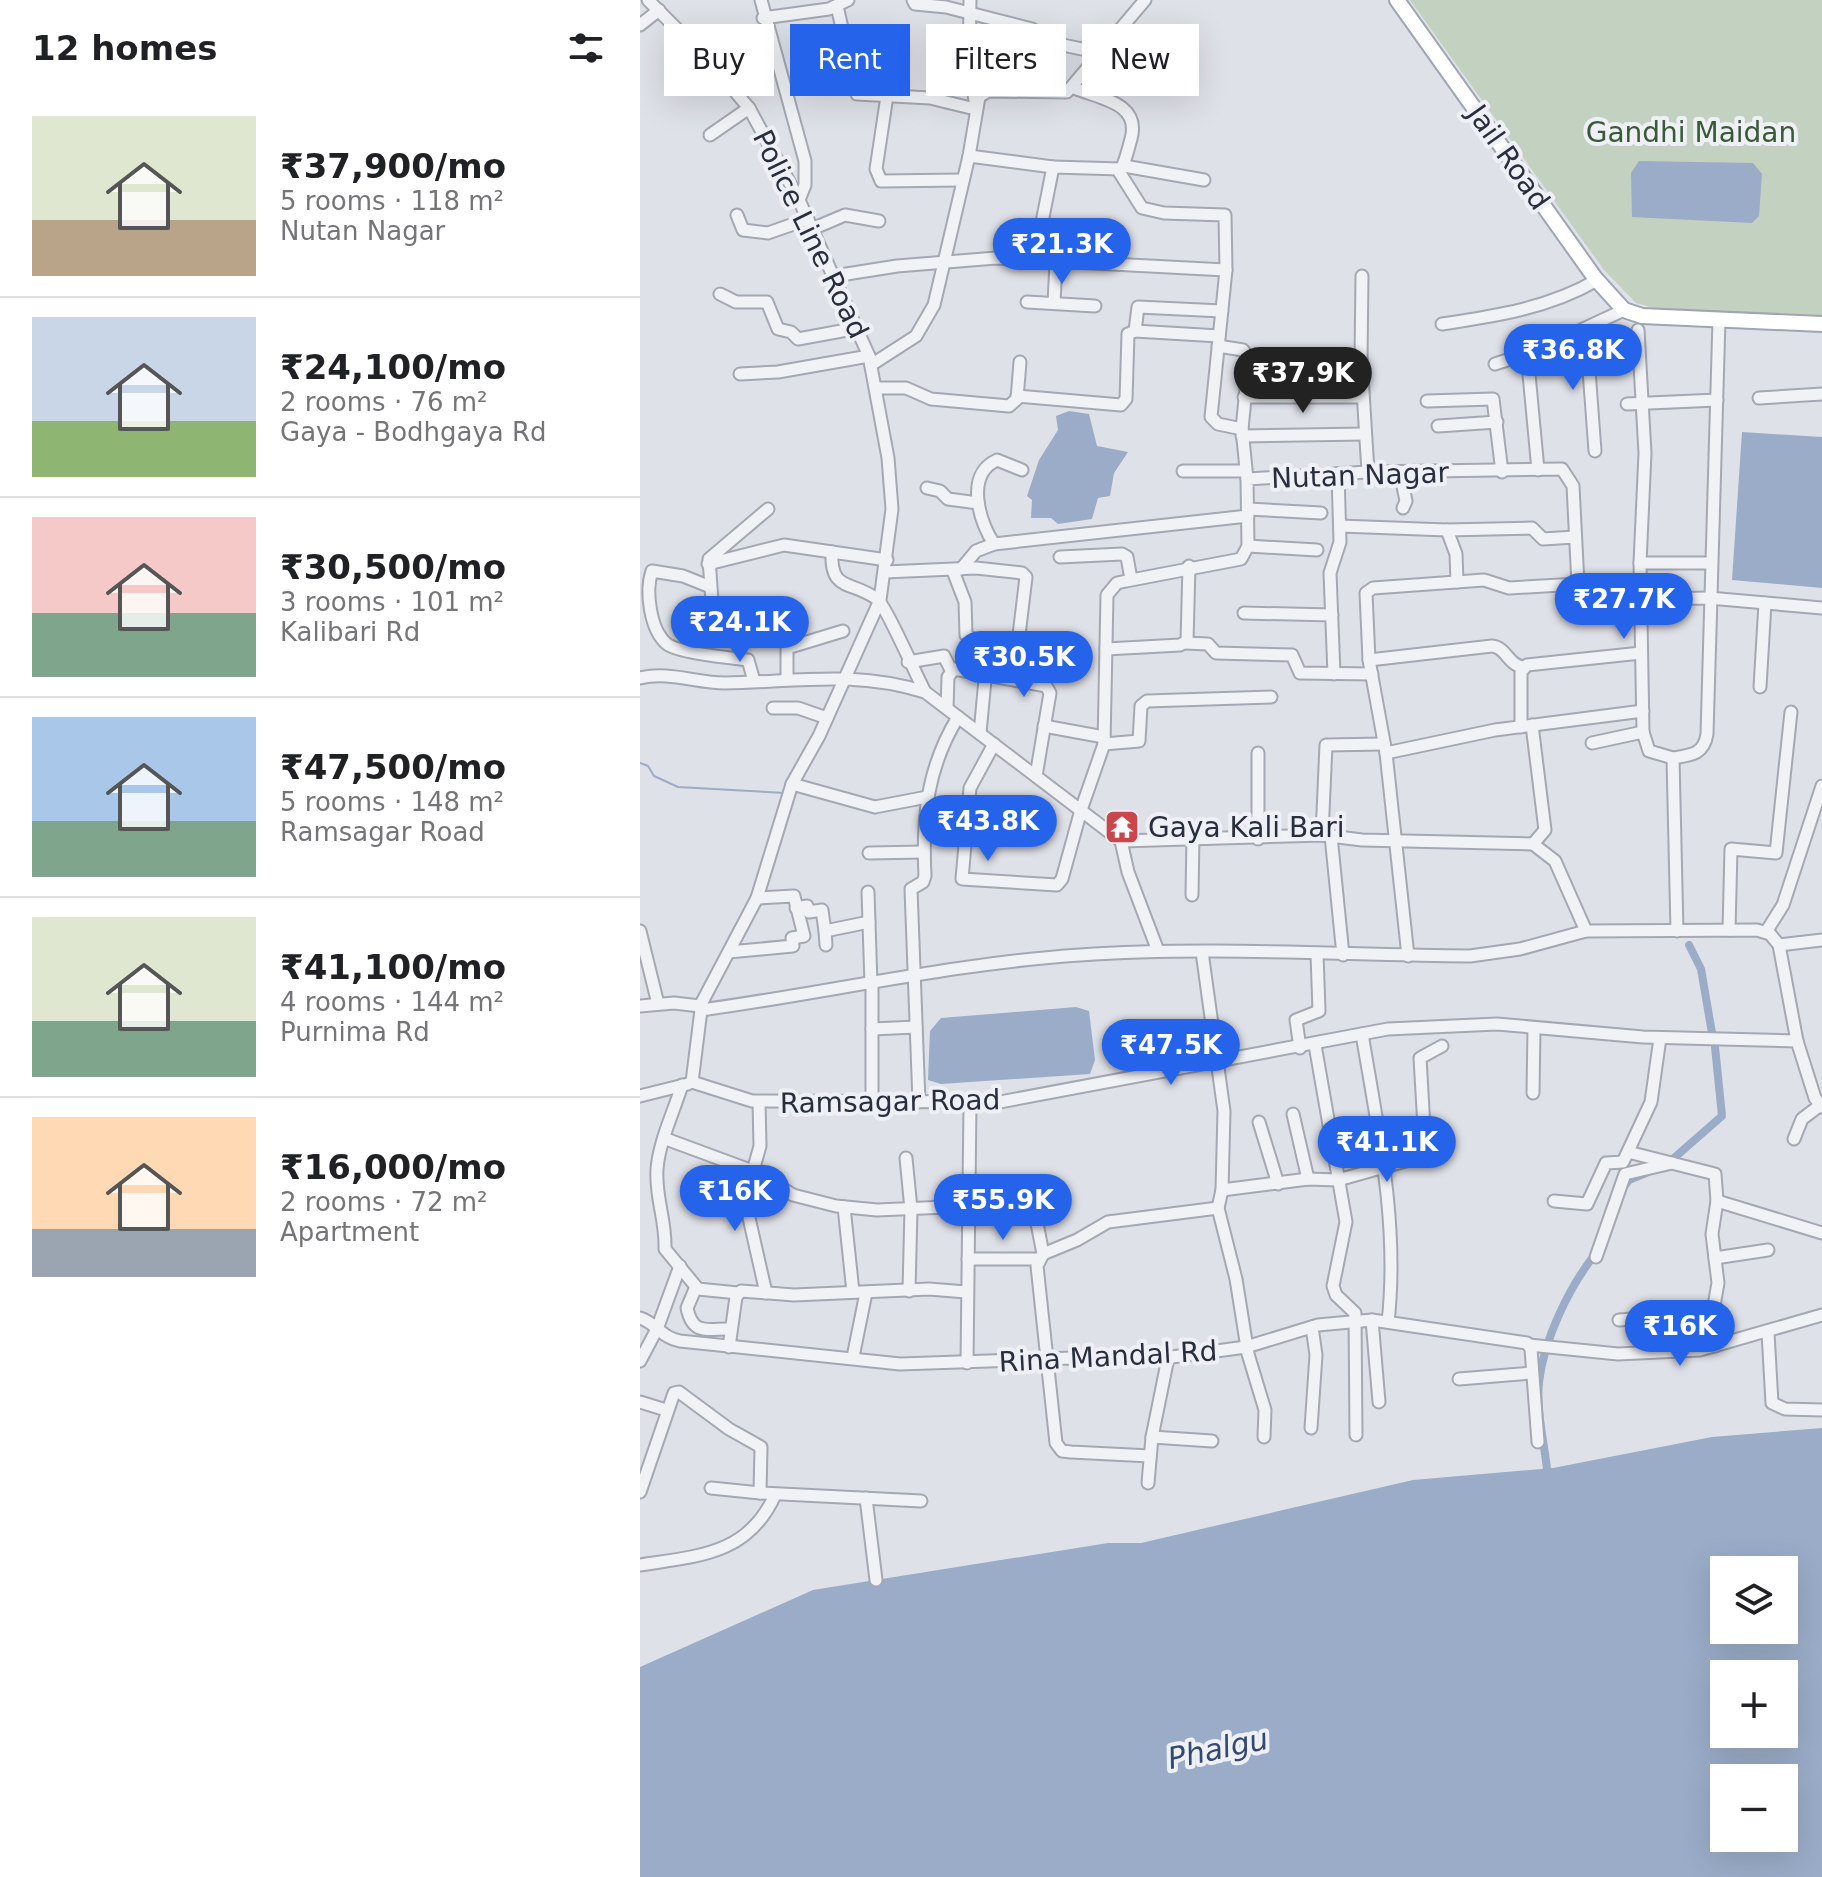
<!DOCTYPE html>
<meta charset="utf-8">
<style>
body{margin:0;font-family:"DejaVu Sans",sans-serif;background:#f2f2f2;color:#202124;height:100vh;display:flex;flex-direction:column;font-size:30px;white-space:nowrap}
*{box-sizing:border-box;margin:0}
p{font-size:26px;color:#757577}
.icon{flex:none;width:44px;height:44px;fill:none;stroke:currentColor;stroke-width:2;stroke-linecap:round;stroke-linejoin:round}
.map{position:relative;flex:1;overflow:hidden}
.sheet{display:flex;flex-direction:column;background:#fff;width:640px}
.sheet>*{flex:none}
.banner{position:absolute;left:24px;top:24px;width:760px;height:72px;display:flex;gap:16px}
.controls{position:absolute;left:1070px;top:1556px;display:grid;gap:16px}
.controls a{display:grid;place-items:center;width:88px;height:88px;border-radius:0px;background:#fff;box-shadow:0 8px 32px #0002;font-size:40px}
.price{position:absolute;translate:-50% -68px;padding:0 18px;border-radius:28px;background:#2563eb;color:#fff;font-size:26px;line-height:52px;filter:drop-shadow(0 2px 4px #0008)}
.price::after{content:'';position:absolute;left:50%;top:48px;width:24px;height:18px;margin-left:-12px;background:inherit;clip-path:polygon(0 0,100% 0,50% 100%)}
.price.active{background:#222;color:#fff}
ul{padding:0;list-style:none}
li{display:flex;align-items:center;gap:24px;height:200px;padding:0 32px}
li+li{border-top:2px solid #e0e0e0}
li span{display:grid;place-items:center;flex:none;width:224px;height:160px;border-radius:0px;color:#555}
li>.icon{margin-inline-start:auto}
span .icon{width:96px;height:96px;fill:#fffc;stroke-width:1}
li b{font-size:34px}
h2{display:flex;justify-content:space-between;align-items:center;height:96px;padding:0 32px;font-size:34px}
.pill{padding:0 28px;border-radius:0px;background:#fff;box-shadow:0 8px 32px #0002;font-size:28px;line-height:72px}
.pill.active{background:#2563eb;color:#fff}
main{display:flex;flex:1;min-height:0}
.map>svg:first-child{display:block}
.green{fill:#c3d1c0}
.water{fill:#9aacc7;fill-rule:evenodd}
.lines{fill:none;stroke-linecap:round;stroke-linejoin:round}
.stream{stroke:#9aacc7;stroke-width:2}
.canal{stroke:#9aacc7;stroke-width:8}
.minor-casing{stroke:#a4a8b2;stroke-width:15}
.major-casing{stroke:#9ea5b3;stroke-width:18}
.minor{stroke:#f1f2f6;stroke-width:11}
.major{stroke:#fff;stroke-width:14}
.labels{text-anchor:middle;stroke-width:8;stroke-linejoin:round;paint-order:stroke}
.park-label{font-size:28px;fill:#395a36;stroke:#eef0f5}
.street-label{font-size:28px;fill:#282e3e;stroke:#eef0f5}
.poi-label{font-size:28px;fill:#282e3e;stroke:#eef0f5;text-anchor:start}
.water-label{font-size:30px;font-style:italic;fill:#334971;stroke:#eef0f5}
</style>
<main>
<section class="sheet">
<h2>12 homes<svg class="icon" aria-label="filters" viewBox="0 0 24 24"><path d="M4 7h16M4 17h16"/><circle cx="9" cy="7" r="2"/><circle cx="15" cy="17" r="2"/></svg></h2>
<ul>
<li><span style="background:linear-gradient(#dfe7d0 65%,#b9a48a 0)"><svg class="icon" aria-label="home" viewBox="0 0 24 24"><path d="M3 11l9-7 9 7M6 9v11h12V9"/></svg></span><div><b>₹37,900/mo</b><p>5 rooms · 118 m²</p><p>Nutan Nagar</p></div></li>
<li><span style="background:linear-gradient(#c9d6e8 65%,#8fb573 0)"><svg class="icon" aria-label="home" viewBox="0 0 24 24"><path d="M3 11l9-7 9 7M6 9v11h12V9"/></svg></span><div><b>₹24,100/mo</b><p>2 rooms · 76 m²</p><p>Gaya - Bodhgaya Rd</p></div></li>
<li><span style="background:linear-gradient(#f6c9c9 60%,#7fa58c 0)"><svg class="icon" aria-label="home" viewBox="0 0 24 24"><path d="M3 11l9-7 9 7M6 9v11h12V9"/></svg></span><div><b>₹30,500/mo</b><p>3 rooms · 101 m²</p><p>Kalibari Rd</p></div></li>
<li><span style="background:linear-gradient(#a9c7e8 65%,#7fa58c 0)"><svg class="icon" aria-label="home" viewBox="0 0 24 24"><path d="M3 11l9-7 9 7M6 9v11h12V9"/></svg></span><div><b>₹47,500/mo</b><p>5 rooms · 148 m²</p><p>Ramsagar Road</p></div></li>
<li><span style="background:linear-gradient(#dfe7d0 65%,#7fa58c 0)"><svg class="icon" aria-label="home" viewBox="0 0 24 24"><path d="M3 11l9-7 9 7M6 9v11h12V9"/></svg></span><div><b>₹41,100/mo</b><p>4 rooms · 144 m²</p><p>Purnima Rd</p></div></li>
<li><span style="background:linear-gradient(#ffd9b3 70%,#9aa5b1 0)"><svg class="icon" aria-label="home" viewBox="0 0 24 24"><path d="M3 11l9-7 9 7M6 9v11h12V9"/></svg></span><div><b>₹16,000/mo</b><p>2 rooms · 72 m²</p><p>Apartment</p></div></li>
</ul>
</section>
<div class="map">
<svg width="1182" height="1877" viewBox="0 0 1182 1877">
<rect width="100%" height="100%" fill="#dfe1e8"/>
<path class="green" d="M770,0H1182V318L1032,313L996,303L964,270Z"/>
<g class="water">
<path d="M999,161L1113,163L1122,174L1119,216L1112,223L992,217L991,173Z"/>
<path d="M429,411L449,414L457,446L488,452L474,473L470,496L458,498L452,519L418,524L411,518H391L392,500L387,496L399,460L418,430L416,416Z"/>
<path d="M1102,432L1182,437V588L1092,580Z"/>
<path d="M436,1007L449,1011L455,1060L450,1074L301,1084L288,1080L290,1031L301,1018Z"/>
<path d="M1182,1428V1877H0V1667L173,1590L468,1543H501L773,1480L913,1468L1072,1437ZM1084,1570H1144V1630H1084ZM1084,1674H1144V1734H1084ZM1084,1778H1144V1838H1084Z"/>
</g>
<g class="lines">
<path class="stream" d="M0,763L8,766L14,776L38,787L144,793"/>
<g class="canal">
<path d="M1049,945L1061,969L1072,1033"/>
<path d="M1026,1165L1082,1116L1075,1047"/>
<path d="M982,1189L989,1180L1006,1173"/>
<path d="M907,1469C904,1442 896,1409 899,1382C904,1339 929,1287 956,1253"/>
</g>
<g class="minor-casing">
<g id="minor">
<path d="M8,0L71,63L109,108L159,200L229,356L248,458L252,509L240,600L179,736L152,784L117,898L60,1006"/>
<path d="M121,0L165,161V185L159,200"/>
<path d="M273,0L275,4L306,7L392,29L418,44L461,53"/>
<path d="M330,0L329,66L336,106"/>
<path d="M197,6L217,94L290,98L335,109"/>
<path d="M123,18L189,9L208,0"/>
<path d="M0,25L19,10"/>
<path d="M247,96L236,169L241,181L323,180"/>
<path d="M70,135L109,108"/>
<path d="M329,156L413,167"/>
<path d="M484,166L564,180"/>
<path d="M478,170L502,208L524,213L585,215L586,270"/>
<path d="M97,215L103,230L128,233L168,219"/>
<path d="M172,229L205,215L239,221"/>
<path d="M394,262L413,167L481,169C486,160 488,149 491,139C501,103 461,99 434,88"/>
<path d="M194,276L257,266L356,258L586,270L571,417L578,424L602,429L607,479"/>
<path d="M80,294L96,302H127L138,329L151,332L158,339L218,328"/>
<path d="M387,302L455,306"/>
<path d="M414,303L416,262"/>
<path d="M802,324C856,316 909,308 957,280"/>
<path d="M946,330L955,451"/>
<path d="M998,330L1005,453L1000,563L1003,732L1009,751L1033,758"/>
<path d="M495,331L579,336"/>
<path d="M578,346L603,350L609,359"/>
<path d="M887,353L898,470"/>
<path d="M721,359L722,276"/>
<path d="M855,364L898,350L984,310"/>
<path d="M231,365L276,336L294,305L329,156L339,97L348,91L427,92L505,0"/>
<path d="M100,374L138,372L229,356"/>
<path d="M237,388H266L291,399L369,406L377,399L380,362"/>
<path d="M377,396L481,405L486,399L488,334L495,331L498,307L582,311"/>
<path d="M604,397H722"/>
<path d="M1119,398L1182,394"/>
<path d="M787,401L853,399L862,472"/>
<path d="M987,404L1077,400"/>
<path d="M798,426L857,422"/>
<path d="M602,429L609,359H721L728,472"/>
<path d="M602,436L724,434"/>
<path d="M543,471H605"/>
<path d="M760,472L766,501L763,508"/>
<path d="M287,488L300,491L308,499L338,503"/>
<path d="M608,509L681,513"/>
<path d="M700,526L807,530L892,528L903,539L935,537"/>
<path d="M807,530L816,554L817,582"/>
<path d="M354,544C340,522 324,475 357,460L382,470"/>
<path d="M608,546L677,550"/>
<path d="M192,552C190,592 211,580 237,599C245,604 277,677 285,692"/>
<path d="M420,557L482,554L487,557L491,579"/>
<path d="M1000,563H1070"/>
<path d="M68,564L144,545L247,560"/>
<path d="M321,569L336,551L354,544L608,516"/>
<path d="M313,571L325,602L326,635L348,648L340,733"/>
<path d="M245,572L336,568L382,573L386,577L379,635"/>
<path d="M68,586L43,576L12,571C5,591 10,630 27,644C38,653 93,658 108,660L114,681"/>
<path d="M604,613L692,615"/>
<path d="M73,615L69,559L128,509"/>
<path d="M544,643L568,644L576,653L652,655L660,673L732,674"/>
<path d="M466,649L540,645L547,641L549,566"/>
<path d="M729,660L746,753L768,956"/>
<path d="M268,662L304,656L311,670"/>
<path d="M883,667C868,665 866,647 852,646L729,660L726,593L733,588L844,580L869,588L938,584"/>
<path d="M694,674L690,573L700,542L698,474"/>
<path d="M0,678C29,671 56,683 85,683C156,682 215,670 285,692L481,841L682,835L722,840L893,844L915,861L946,931"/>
<path d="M147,678V648L203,631"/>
<path d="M1120,687L1125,603"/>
<path d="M133,708H158L187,718"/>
<path d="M307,708L308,677L314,669L406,686L410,693L396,776"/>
<path d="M892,725L905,830L893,844"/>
<path d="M404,726L464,737"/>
<path d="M881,727V672L887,665L1001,653"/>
<path d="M952,743L1003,732"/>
<path d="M354,744L330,788L322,879L417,885L422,879L441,810L464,744L467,595L477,583L486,581L601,559L608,546L607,479L728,472L922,469L933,486L938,584L943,596L960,600L1069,598L1182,608"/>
<path d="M464,744L499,741L501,706L507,701L631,697"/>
<path d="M746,753L855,730L1003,711"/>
<path d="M152,784L235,807L287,797"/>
<path d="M682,835L686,745L744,744"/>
<path d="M691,836L703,955"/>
<path d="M618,839V753"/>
<path d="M481,841L488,872L518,951"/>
<path d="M229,853L284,852"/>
<path d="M228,892L231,985"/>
<path d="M552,895L553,838"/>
<path d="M156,908L167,906L169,912L182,910L185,931L229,922"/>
<path d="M1089,930L1091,849L1136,853L1151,712"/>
<path d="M0,931L18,1004"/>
<path d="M185,931L186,945"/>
<path d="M1037,931L1033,758C1052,755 1064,754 1067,734L1079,320"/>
<path d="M1126,932L1143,905L1182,786"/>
<path d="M1139,945L1182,940"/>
<path d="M89,952L153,946L152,938L164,936L154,896L117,898"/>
<path d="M562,952L584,1111L582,1190L578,1208L596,1279L608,1354L625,1410L624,1437"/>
<path d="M232,985V1102"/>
<path d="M0,1006L34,1003L60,1006L61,1010"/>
<path d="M61,1010C186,993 315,963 440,955C569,946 700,955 830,956L880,949L946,931L1117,930L1130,934L1139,945L1157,1041"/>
<path d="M232,1029L276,1027"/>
<path d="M722,1034C738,1130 759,1225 748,1322"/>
<path d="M675,1045L706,1222L693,1286L696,1295L715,1313L716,1435"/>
<path d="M660,1048L656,1020L679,1011L677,954"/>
<path d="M52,1082L112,1101L360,1102L748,1029L857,1024L1003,1037L1157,1041L1175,1098L1182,1107"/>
<path d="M52,1082L61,1010"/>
<path d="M42,1085C34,1111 19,1142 17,1169C15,1198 26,1219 25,1249L58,1289L98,1293"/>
<path d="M893,1093L894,1028"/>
<path d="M0,1096L48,1084"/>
<path d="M279,1102L271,889L283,882L285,876C282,817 287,768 318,717"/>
<path d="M653,1114L668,1179"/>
<path d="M619,1122L638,1184"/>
<path d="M26,1139L118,1173L153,1195L196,1206L237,1210L330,1206"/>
<path d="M1154,1139L1162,1119L1179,1106"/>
<path d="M988,1152L1075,1174L1077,1201L1072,1234L1078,1283L1072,1317L1075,1346"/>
<path d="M266,1158L271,1209L269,1291"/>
<path d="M103,1168L107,1209L126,1293"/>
<path d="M113,1171L120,1146L119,1102"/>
<path d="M390,1187L403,1254L397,1266L416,1443L422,1451L431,1452L510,1456"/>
<path d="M582,1190L668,1179L698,1180L780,1157L785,1144L780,1058L802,1046"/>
<path d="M914,1201L947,1204L966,1163L983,1162L1011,1102L1020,1038"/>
<path d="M1077,1201L1182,1233"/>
<path d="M204,1207L213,1292"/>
<path d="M403,1254L437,1240L468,1222L578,1208"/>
<path d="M956,1257L985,1174L1032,1163"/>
<path d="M1075,1258L1128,1250"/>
<path d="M328,1259H399"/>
<path d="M56,1287L47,1308C53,1337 69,1328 91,1329"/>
<path d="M0,1318C16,1323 22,1338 40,1341L260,1364L432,1358L517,1359L606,1347L678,1325L732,1320L887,1343L891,1349L898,1442"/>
<path d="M732,1320L739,1402"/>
<path d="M979,1320L1073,1313"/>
<path d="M1128,1333L1132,1403L1145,1409L1182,1410"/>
<path d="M889,1345L978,1354L1060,1350L1182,1315"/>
<path d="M89,1347L96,1297L101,1291L154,1295L289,1289L326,1292"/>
<path d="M213,1357L226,1293"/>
<path d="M0,1361L17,1329L40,1266"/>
<path d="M327,1363L330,1103"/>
<path d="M819,1379L891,1373"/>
<path d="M0,1402L26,1410"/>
<path d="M671,1428L676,1355L672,1327"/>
<path d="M512,1437L572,1441"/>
<path d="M508,1483L512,1437L528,1358"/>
<path d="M71,1488L120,1493"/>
<path d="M0,1492L34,1393L39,1392L89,1429L121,1447L120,1493L281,1501"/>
<path d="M226,1498L236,1580"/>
<path d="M0,1565C58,1556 108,1555 135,1495"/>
</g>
</g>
<g class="major-casing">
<path id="major" d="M757,0L955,278L984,310L1002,316L1182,324"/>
</g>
<use href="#minor" class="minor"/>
<use href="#major" class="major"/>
</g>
<defs>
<g id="temple-square" transform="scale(1.8)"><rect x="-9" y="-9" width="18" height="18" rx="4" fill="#cb454d" stroke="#eef0f5"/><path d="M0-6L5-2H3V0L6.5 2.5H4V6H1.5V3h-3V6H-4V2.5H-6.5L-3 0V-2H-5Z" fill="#fff"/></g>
</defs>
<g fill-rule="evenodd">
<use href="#temple-square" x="482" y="827"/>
</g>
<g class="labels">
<g class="park-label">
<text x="1051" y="142">Gandhi Maidan</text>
</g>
<g class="street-label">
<text transform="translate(869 157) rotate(55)" y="10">Jail Road</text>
<text transform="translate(171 234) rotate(64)" y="10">Police Line Road</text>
<text transform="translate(720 475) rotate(-2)" y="10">Nutan Nagar</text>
<text transform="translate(250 1101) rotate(-1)" y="10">Ramsagar Road</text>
<text transform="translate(468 1356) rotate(-3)" y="10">Rina Mandal Rd</text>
</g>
<g class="poi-label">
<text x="508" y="837">Gaya Kali Bari</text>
</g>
<g class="water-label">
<text transform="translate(578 1749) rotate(-12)" y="10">Phalgu</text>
</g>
</g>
</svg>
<div class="controls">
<a><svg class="icon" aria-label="layers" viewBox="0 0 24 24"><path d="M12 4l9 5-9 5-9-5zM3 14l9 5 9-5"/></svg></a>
<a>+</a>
<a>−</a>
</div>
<b class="price" style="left:422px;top:286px">₹21.3K</b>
<b class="price" style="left:933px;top:392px">₹36.8K</b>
<b class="price active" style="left:663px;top:415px">₹37.9K</b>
<b class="price" style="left:984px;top:641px">₹27.7K</b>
<b class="price" style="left:100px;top:664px">₹24.1K</b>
<b class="price" style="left:384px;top:699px">₹30.5K</b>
<b class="price" style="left:348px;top:863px">₹43.8K</b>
<b class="price" style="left:531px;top:1087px">₹47.5K</b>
<b class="price" style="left:747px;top:1184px">₹41.1K</b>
<b class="price" style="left:95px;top:1233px">₹16K</b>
<b class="price" style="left:363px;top:1242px">₹55.9K</b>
<b class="price" style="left:1040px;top:1368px">₹16K</b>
<div class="banner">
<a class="pill">Buy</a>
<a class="pill active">Rent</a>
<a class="pill">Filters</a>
<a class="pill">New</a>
</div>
</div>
</main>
